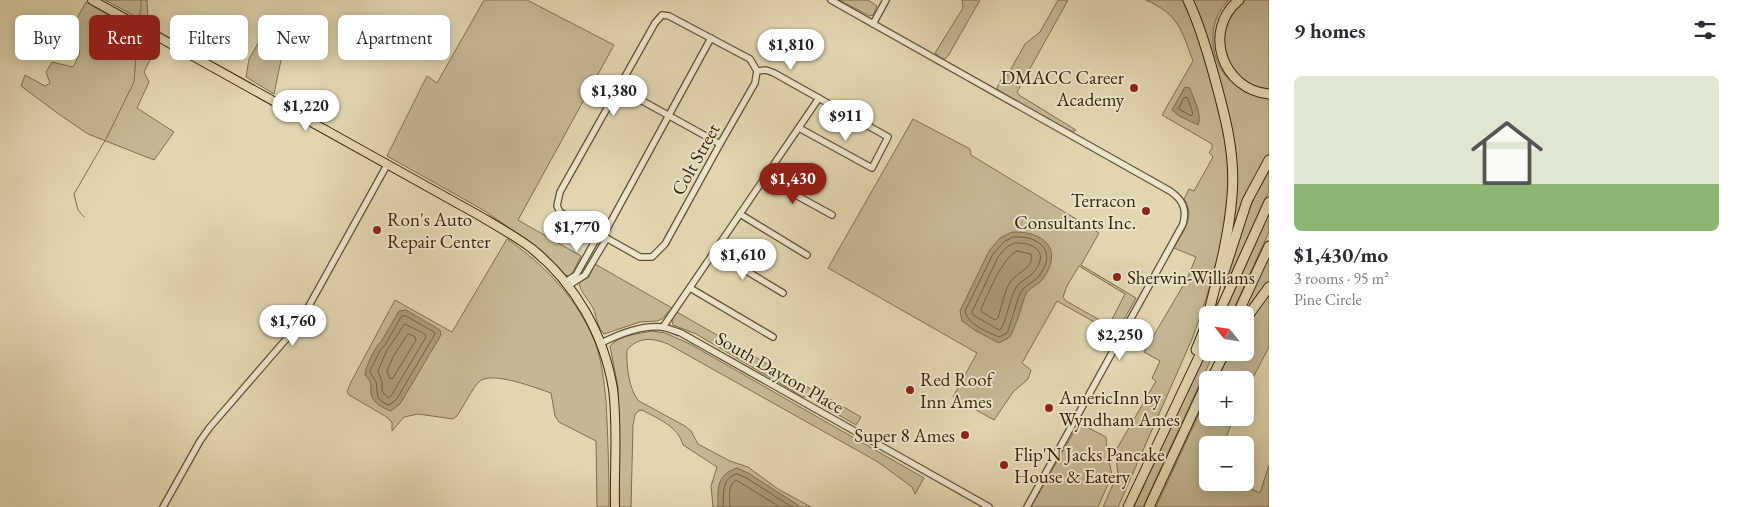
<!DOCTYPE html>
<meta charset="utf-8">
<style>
body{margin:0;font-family:"EB Garamond",serif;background:#f7f7f7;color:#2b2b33;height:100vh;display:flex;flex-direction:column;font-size:19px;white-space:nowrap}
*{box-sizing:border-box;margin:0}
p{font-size:16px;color:#7c7c81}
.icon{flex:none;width:28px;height:28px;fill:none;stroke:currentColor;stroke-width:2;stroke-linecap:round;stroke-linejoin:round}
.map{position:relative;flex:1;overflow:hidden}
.side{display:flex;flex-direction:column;background:#fff;width:475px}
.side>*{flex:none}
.guide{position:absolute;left:15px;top:15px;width:475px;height:45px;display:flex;gap:10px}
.needle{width:32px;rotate:300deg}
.fabs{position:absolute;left:1199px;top:306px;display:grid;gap:10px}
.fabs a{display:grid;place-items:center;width:55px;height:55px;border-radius:8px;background:#fff;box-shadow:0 2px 12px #0003;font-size:25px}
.price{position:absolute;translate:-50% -42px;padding:0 11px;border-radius:18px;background:#fff;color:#222;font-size:16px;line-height:32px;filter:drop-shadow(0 1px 2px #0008)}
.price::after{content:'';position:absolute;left:50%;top:30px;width:15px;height:11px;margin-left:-8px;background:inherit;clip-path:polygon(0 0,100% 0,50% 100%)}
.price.current{background:#8f2418;color:#fff}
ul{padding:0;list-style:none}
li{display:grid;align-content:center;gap:10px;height:265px;padding:0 25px}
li+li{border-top:1px solid #e1e1e2}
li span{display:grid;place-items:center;height:155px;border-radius:8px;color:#555}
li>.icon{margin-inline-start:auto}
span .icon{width:90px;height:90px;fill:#fffc;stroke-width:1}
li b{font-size:21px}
h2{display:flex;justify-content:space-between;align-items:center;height:60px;padding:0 25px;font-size:21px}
.pill{padding:0 18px;border-radius:8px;background:#fff;box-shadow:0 2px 12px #0003;font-size:18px;line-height:45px}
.pill.current{background:#8f2418;color:#fff}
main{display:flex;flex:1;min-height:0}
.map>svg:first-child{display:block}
.green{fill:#c4b894;stroke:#7e6f4e}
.water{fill:#a89a77;stroke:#7b6c4b}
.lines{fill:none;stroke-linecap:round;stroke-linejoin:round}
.shore{stroke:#706040;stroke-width:1}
.stream{stroke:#7b6c4b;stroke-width:1}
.minor-casing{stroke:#625233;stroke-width:8}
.major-casing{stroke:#382609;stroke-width:10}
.highway-casing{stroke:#382609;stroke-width:11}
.minor{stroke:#ece4cc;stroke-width:5.5}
.major{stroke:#e1d6b0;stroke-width:8}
.highway{stroke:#e1d6b0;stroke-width:9}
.poi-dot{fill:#8f2418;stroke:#ece4cc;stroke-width:2}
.labels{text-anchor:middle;stroke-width:4;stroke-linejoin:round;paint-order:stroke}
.poi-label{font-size:19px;fill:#382609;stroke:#ece4cc;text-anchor:start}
.street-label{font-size:19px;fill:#382609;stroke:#ece4cc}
</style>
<main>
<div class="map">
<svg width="1269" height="507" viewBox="0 0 1269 507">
<rect width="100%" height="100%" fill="#e1d6b0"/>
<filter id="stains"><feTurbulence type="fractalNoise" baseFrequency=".004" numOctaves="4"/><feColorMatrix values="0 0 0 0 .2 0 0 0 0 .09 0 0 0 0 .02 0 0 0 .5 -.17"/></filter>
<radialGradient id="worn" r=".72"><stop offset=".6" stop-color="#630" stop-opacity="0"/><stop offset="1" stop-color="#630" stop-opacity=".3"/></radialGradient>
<g class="green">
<path d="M105,0H147L148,23Z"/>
<path d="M484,0H527L614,45L518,220L581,256L573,272L569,276L564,275L555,264L536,247L485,211L387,156L427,76L437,83Z"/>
<path d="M839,0H868L877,6L873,15L870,16Z"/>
<path d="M962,0H980L948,56L945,59L941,58L935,53L963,8Z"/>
<path d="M1058,0H1068L1017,92L1019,95L1076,130L1075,131H1069L999,91L997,88L1004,74L1007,76L1025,44L1040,32Z"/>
<path d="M1146,0H1182C1195,25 1202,52 1210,79C1218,108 1227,138 1228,168C1232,221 1210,290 1192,339L1118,507H1103L1118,473L1115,452L1156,381L1152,378L1160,361L1144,352L1187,279L1196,257L1174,248C1183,231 1196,217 1184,199L1189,189L1194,191L1213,157L1209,153L1212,148V144L1162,115L1193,61C1181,29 1179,15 1146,0Z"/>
<path d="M1191,0H1229C1205,21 1209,64 1233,83C1244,91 1256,93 1269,96V154L1244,196L1232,232L1235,209V163Z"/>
<path d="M1239,0H1269V89L1257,87L1238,78L1221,50L1230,8Z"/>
<path d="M86,2L158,44L144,72L149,82L137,108L174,132L154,160L88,134L60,115L21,86L25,75L45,86L50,83L46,72L52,62L73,67L80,53L67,36Z"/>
<path d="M264,33L286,36L274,94L246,77L249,59Z"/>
<path d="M913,119L970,149L971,155L1099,233L1081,265L1136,298L1116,334L1107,329L1125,294L1079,266L1067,286L1063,297L1066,301L1107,324L1105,328L1057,301L1022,363L1031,370L1028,379L1013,392L994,420L953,397L977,353L828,268Z"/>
<path d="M1269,169V191L1226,288L1224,287C1236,247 1247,206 1269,169Z"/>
<path d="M1269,213V232L1231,315H1222Z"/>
<path d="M507,239C545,265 579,300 596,345C602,362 604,382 606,401C608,436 609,471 609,507H597L596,441L559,422L555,416L551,393C536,388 493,371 480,381C474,385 462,409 457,416L453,419L418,414L404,417L392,431V422L385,416L349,395L347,392L351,382L395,300L452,332Z"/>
<path d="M1269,255V281L1245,314L1243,313Z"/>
<path d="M595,264L672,308L662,319L657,321L640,322L604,334C597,327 597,317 593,308C588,299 581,293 579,283L589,277Z"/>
<path d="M1269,293V347L1245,393V380H1216L1230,353L1245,352V327Z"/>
<path d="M677,312L816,392L811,396L803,397L696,334L673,325L672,320Z"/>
<path d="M652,331L665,333L690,344L924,478L915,494L912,487L878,462L668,344C653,338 639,336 627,350C626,364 629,391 639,401L685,426L691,431L698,444L730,461L748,467L778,489L811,507H713L711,486L717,467L683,445C678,426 658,419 642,410L638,411L635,415L633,425L631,507H618V387L610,346C619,335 639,334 652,331Z"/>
<path d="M1207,347L1208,352L1214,353L1143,507H1134Z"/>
<path d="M823,395L861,417L856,425L825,407L822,401Z"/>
<path d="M1207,396L1208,418H1234L1223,445H1208V482L1239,483L1260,493L1269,465V507H1156Z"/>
<path d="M1079,423L1106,437L1107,452L1112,475L1098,507H1031Z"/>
</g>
<g class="water">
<path d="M1185,87L1190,88C1193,99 1203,115 1198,125L1179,116L1172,110Z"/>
<path d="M1012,232C1044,231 1064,249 1043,279C1038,285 1029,288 1026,294C1024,297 1024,301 1022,305C1019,316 1015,327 1010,337L999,343L976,331L962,321L960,311L989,251L1000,238Z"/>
<path d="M406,310L440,330L441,335L400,404L391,411C383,408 372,403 371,393C370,388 372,385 370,381L365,375C365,368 375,346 381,342L399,311Z"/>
<path d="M737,468L748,473L801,507H718C718,488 716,475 737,468Z"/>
</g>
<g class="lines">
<g class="shore">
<path d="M1184,98L1187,97L1188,99L1193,114L1191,116L1179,109Z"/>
<path d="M1013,237C1041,235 1058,253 1038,277C1034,282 1027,284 1023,289C1018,294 1011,324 1007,333L999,337C988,332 968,325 965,311L993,254L1004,242Z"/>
<path d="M1015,243C1037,242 1050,255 1032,274C1028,278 1021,281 1017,286C1012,293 1007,314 1004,323L1001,329L999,330L973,315L972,312L998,257L1007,247Z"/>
<path d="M1017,251L1031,254C1034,268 1019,271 1011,281C1005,289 1001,308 998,318L995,320L982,312L981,309C988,294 1002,258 1017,251Z"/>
<path d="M402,316H406L434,332L435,334L396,400L389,405C373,399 379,393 376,382C374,377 371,376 370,371L381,349L385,345Z"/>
<path d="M405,324L425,334L426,337L391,396L388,398L382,391V382L378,371L386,352Z"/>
<path d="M410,334L415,337L416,340L393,378L390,379L387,371L393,357L407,335Z"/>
<path d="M723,507C724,494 721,478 737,474L745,477L792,507"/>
<path d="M730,507C730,497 727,486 736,480L780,507"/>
</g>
<g class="stream">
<path d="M138,21L141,9V0"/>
<path d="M84,217L78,210L74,194L107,137L134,82L138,30"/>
</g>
<g class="minor-casing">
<g id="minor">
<path d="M831,0L1170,191C1183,200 1187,209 1183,224L1027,507"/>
<path d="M662,15L669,16L750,59L757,71L755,83L720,144L665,244L652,257H640L560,212L557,206L560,192L655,23Z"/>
<path d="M873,24L886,0"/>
<path d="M757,71L766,70L774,73L888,137L872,168L799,128"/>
<path d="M619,88L720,144"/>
<path d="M765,178L832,215"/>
<path d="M740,214L807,255"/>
<path d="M603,236L711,38"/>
<path d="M715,252L783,293"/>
<path d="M565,282L576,275L599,234"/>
<path d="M568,286L585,275L607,238"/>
<path d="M690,288L773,337"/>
<path d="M663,327L819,98"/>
<path d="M601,343C620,334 641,325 662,327C668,328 675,331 681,333L989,507"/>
<path d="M163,507L200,441L210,427L294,330L305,313L387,165"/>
</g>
</g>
<g class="major-casing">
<path id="major" d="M92,0L480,216C497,226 515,236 531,248C575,283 604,334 613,389C618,428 614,468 615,507"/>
</g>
<g class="highway-casing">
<g id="highway">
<path d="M1188,0C1199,23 1206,47 1213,72C1224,112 1236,153 1232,196C1229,236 1218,276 1208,315"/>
<path d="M1239,0C1202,30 1222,90 1269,94"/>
<path d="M1224,272L1247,201L1269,160"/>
<path d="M1218,315L1269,202"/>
<path d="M1237,315L1269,246"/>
<path d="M1245,320L1269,287"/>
<path d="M1196,350L1208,320"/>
<path d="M1211,380L1225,352"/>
<path d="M1128,507L1208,338"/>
<path d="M1149,507L1208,380"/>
</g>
</g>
<use href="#minor" class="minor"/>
<use href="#major" class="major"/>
<use href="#highway" class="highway"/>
</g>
<g class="poi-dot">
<circle cx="1134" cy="88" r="5"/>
<circle cx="1146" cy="211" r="5"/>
<circle cx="377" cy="230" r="5"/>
<circle cx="1117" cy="277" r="5"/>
<circle cx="910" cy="390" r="5"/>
<circle cx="1049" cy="408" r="5"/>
<circle cx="965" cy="435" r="5"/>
<circle cx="1004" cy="465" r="5"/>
</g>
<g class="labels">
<g class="poi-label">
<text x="1124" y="84" text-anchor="end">DMACC Career<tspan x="1124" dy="22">Academy</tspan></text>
<text x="1136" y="207" text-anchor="end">Terracon<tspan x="1136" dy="22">Consultants Inc.</tspan></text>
<text x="387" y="226">Ron's Auto<tspan x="387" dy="22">Repair Center</tspan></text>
<text x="1127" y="284">Sherwin-Williams</text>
<text x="920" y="386">Red Roof<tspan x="920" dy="22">Inn Ames</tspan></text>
<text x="1059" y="404">AmericInn by<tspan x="1059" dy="22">Wyndham Ames</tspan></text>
<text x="955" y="442" text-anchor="end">Super 8 Ames</text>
<text x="1014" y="461">Flip'N Jacks Pancake<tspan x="1014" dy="22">House &amp; Eatery</tspan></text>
</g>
<g class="street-label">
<text transform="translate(695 159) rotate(-61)" y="7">Colt Street</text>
<text transform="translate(780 372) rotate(30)" y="7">South Dayton Place</text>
</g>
</g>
<rect width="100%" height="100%" filter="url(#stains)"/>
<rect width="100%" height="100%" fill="url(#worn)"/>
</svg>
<div class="fabs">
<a><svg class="needle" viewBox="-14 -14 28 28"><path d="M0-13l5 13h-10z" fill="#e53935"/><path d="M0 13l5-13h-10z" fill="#7c7c81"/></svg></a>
<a>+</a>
<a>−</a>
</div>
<b class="price" style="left:791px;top:71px">$1,810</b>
<b class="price" style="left:614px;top:117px">$1,380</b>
<b class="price" style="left:306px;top:132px">$1,220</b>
<b class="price" style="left:846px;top:142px">$911</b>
<b class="price current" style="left:793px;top:205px">$1,430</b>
<b class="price" style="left:577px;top:253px">$1,770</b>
<b class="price" style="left:743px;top:281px">$1,610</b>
<b class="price" style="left:293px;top:347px">$1,760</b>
<b class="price" style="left:1120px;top:361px">$2,250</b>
<div class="guide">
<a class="pill">Buy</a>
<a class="pill current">Rent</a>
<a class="pill">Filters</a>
<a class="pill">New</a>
<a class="pill">Apartment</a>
</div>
</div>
<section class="side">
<h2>9 homes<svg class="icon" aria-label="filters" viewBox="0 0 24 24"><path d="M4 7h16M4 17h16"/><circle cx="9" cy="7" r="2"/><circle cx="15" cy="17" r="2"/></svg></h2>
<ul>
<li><span style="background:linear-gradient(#dfe7d0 70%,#8fb573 0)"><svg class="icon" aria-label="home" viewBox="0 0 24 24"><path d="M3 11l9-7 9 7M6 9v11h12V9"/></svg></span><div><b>$1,430/mo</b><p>3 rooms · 95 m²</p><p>Pine Circle</p></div></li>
</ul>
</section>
</main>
